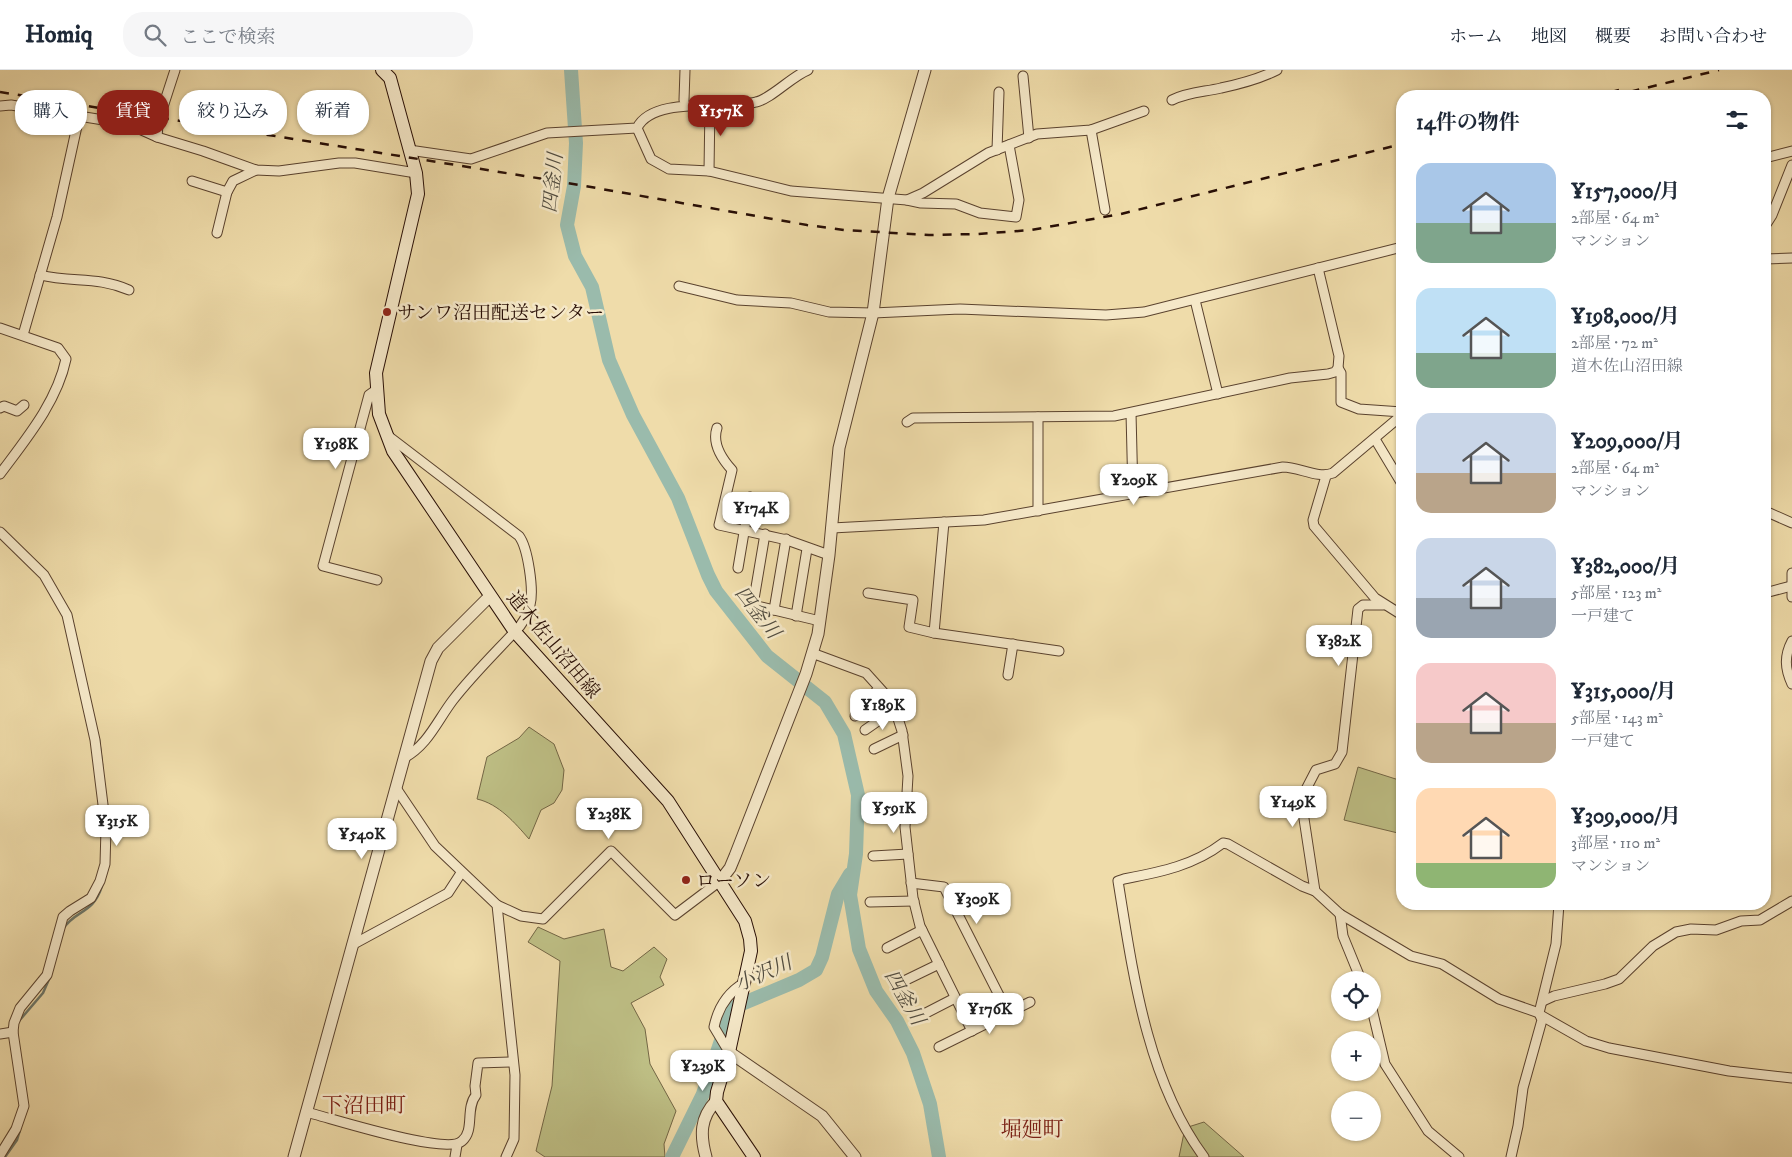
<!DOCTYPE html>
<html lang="ja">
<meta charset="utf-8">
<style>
body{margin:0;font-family:"IM FELL DW Pica","Noto Serif JP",serif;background:#f6f6f7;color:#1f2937;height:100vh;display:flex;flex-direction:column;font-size:19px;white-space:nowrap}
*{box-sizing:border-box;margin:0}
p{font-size:16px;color:#747a83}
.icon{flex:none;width:28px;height:28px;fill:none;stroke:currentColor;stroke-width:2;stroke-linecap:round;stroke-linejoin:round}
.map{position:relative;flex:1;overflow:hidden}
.side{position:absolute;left:1396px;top:20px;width:375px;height:820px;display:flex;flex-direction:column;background:#fff;border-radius:20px;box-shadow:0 1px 4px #0004}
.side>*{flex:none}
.banner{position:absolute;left:15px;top:20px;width:475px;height:45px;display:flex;gap:10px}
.controls{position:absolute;left:1331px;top:901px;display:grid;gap:10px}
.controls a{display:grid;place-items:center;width:50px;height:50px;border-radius:50%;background:#fff;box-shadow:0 1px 4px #0004;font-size:25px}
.price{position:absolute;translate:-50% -42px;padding:0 11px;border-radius:10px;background:#fff;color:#222;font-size:16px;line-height:32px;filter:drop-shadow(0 1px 2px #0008)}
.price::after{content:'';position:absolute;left:50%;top:30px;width:15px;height:11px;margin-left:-8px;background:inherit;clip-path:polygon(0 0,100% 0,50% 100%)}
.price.active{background:#8f2418;color:#fff}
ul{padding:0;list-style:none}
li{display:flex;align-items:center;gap:15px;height:125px;padding:0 20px}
li span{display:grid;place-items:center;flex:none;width:140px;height:100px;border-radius:15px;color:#555}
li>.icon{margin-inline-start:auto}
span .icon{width:60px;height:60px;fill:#fffc;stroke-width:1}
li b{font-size:21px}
h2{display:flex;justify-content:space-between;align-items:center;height:60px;padding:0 20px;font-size:21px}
.pill{padding:0 18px;border-radius:20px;background:#fff;box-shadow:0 1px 4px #0004;font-size:18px;line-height:45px}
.pill.active{background:#8f2418;color:#fff}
header{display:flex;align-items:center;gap:30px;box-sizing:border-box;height:70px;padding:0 25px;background:#fff;border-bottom:1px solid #e0e1e3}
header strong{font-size:24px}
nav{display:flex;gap:28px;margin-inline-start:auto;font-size:18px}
.search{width:350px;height:45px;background:#f6f6f7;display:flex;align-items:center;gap:12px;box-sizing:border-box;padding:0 18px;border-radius:20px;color:#747a83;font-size:19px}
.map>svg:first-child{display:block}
.green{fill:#bebf85;stroke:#736645}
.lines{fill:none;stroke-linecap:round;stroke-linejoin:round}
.stream{stroke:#6c7669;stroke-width:2.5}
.river{stroke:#9abbac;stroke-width:14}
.minor-casing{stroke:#5a422e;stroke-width:11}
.tertiary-casing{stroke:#5a422e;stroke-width:13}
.secondary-casing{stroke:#280e05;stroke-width:14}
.minor{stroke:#f5e8c8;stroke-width:9}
.tertiary{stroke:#f5e8c8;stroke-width:11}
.secondary{stroke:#f5e8c8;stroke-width:12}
.rail{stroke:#280e05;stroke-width:2.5;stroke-dasharray:9 9;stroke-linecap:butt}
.poi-dot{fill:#8f2418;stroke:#f5e8c8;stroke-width:2}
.labels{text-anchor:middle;stroke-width:5;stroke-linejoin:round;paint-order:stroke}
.poi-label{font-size:19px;fill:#280e05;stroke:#f5e8c8;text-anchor:start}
.street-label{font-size:19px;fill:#280e05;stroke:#f5e8c8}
.water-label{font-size:20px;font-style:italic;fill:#504b3f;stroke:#f5e8c8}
.quarter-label{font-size:21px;fill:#7a1f14;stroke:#f5e8c8}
</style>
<header>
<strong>Homiq</strong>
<div class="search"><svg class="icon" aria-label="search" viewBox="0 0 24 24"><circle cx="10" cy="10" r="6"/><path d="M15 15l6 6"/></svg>ここで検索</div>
<nav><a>ホーム</a><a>地図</a><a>概要</a><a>お問い合わせ</a></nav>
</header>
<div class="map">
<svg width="1792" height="1087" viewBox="0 0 1792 1087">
<rect width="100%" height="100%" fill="#efdcaa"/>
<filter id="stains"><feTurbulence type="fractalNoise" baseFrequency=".004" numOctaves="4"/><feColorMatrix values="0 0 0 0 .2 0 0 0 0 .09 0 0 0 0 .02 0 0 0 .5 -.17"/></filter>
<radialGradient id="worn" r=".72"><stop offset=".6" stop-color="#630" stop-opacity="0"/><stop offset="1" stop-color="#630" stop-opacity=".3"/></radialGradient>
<g class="green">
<path d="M529,657L554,674L564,700L562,720L554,733L541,740L529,769C515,753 499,734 477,729L487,687L519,668Z"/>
<path d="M1358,697L1402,711V764L1344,750Z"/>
<path d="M538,857L564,869L604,859L611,897L623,901L654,877L667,889L660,907L664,915L631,933L645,959L650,994L676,1041L664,1074L665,1087H545L536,1081L552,1016L560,891L528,872Z"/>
<path d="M1204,1052L1244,1087H1179L1185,1058Z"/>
</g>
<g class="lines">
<g class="stream">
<path d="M99,670L102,695"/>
<path d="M63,859C76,839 93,845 102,816"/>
<path d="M19,951L43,923L50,907"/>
<path d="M5,1087L17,1070L20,1060"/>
</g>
<g class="river">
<path d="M571,0L576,73L574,116L567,155L575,186L592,217L609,290L633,345L678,428L708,505L716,521L767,586L825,632L844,664L858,725L856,784L850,825L859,879L876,921L897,951L913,983L930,1034L939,1087"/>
<path d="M672,1087L703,1024L732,938L799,910L816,900L822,887L838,824L850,804"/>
</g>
<g class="minor-casing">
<g id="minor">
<path d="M1023,6L1029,68"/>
<path d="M684,30L685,0"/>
<path d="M1172,30C1188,22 1204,22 1221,18C1240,14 1259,9 1277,0"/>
<path d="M0,36L11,35L128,54L157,67L203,81L256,100L279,101L339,93H355L416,103"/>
<path d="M161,43L175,0"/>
<path d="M637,58L651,89L669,99L709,101L791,121L907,130L923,123L988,83L1037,64L1091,60L1144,41"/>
<path d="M1091,60L1105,140"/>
<path d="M157,67L158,55"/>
<path d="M409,80L471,89L547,63L637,58C653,25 727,40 756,32C771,29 792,6 808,0"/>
<path d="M997,80L999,22"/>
<path d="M1765,88L1792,81"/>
<path d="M709,101L710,34"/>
<path d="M192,111L227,122"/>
<path d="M907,130L921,133L956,134L980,143L1016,147L1019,130L1009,75"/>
<path d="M1765,156L1772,145L1792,95"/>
<path d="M217,163L227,122L233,111L256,100"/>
<path d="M1765,189L1792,188"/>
<path d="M40,205C73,213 97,206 129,220"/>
<path d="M679,216L737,230L791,233L829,242L873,243L960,239L1106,245L1144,242L1402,177"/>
<path d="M1195,230L1218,324"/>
<path d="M0,258L58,278L66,289C57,332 26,369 0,404"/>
<path d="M23,265L57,147L79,47"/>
<path d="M1338,298L1341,303V332L1359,339L1402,342"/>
<path d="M376,320L369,325L323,496L377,510"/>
<path d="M0,338L4,336L17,341L24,335"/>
<path d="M1131,343L1133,424"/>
<path d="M907,352L913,348L1114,346L1290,308L1328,304L1335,302L1338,298L1339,286L1318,198"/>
<path d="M717,358C712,373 722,389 732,400L719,455L787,470L829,485"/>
<path d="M387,365L519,466C528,478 534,520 530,535C529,543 525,549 520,556C498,580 473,604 453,630C437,651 428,675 404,688"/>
<path d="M1375,369L1402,414"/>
<path d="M1326,406L1313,450L1314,456L1375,528L1402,545"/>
<path d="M1038,441V347"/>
<path d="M1765,441L1792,453"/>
<path d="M944,452L934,563L1059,581"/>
<path d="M832,458L984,450L1283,397C1299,397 1318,409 1333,403L1402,345"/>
<path d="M0,462L44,505L67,545L95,670L106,759L105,794L100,811L91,828L70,841L63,847L47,905L20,938L14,953L13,962L24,1036L16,1059L0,1085"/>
<path d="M765,464L753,535L820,551"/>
<path d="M738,498L750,427"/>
<path d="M1792,503V527"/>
<path d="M868,523L913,530L909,557L934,563"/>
<path d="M1765,523L1791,516"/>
<path d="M774,540L786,469"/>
<path d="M796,546L807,479"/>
<path d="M1792,571C1784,586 1785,599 1792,614"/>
<path d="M812,583L866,603L893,633L902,661L908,706L905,757L913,828L920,856L972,961"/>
<path d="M1008,605L1013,574"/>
<path d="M855,646L879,618"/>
<path d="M865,660L895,639"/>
<path d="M874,679L903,665"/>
<path d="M396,718L435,776L497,835L515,1005L514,1069L506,1087"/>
<path d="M873,786L908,784"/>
<path d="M911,813L944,817L1008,943"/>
<path d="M1315,821L1301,729L1316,700L1335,694L1342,682L1358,539L1363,535H1383"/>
<path d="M870,832L914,831"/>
<path d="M497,835L521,846L543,849L611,781L675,845L720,811"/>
<path d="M1340,844L1343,866L1361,910"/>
<path d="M352,875L448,823L461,803"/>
<path d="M887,878L922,860"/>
<path d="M906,910L939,894"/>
<path d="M1543,931L1554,926L1605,914L1619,909L1653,876L1676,862L1691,859L1716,860L1741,851L1760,850L1792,831"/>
<path d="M1372,939L1385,994L1428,1061L1459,1087"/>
<path d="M924,944L955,928"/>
<path d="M1542,946L1586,971L1609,978L1729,1001L1792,1008"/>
<path d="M0,964L13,962"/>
<path d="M939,977L1030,932"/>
<path d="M729,982L714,957C718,938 727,923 744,913"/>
<path d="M306,1042C331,1048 447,1086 462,1071C475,1060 465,1039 476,1025L475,1016L478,993L512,992"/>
<path d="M455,1087L457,1075"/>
<path d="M1204,1087C1147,1010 1133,904 1118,811L1124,809C1160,802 1193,796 1223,773L1228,774L1302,816L1315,821L1340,844L1411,886L1442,894L1499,929L1539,943"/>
<path d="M1511,1087L1518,1056L1523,1018L1542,950L1539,943L1556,874L1559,834"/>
</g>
</g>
<g class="tertiary-casing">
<g id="tertiary">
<path d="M720,811L730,798L735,786L806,604L818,564L829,485L839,378L873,243L888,128L925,0"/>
<path d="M729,982L822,1046L855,1087"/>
<path d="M294,1087L431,591L438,578L489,527"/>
<path d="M706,1087C700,1065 700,1048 716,1031"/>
</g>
</g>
<g class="secondary-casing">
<path id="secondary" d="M382,0L390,8L416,103L418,124L376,303L379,344L393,381L515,562L668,731L745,851L750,869L751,881L729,982L717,1022L716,1031L754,1087"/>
</g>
<use href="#minor" class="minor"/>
<use href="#tertiary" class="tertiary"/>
<use href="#secondary" class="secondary"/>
<g class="rail">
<path d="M0,22L562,112L807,155L844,160L929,165L978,164L1031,160L1121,144L1402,74"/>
<path d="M1595,26L1619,20"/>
<path d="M1613,26L1719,0"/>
</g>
</g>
<g class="poi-dot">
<circle cx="387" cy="242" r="5"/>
<circle cx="686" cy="810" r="5"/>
</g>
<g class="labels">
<g class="poi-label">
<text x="397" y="249">サンワ沼田配送センター</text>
<text x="696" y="817">ローソン</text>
</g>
<g class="street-label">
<text transform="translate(554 574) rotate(50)" y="7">道木佐山沼田線</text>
</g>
<g class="water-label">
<text transform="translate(552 113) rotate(-84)" y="7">四釜川</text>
<text transform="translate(758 542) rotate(52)" y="7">四釜川</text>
<text transform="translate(763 903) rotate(-24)" y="7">小沢川</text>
<text transform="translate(905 927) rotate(60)" y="7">四釜川</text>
</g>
<g class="quarter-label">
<text x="364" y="1042">下沼田町</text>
<text x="1032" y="1066">堀廻町</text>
</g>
</g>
<rect width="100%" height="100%" filter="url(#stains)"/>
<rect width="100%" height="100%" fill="url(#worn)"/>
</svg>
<div class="controls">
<a><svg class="icon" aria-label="locate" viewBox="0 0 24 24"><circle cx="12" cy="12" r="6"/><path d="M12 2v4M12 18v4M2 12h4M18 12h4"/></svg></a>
<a>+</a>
<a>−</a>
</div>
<b class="price active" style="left:721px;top:67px">¥157K</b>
<b class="price" style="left:336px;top:400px">¥198K</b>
<b class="price" style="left:1134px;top:436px">¥209K</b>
<b class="price" style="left:756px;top:464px">¥174K</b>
<b class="price" style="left:1339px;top:597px">¥382K</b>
<b class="price" style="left:883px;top:661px">¥189K</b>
<b class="price" style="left:1293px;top:758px">¥149K</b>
<b class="price" style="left:894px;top:764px">¥591K</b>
<b class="price" style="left:609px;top:770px">¥238K</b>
<b class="price" style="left:117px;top:777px">¥315K</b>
<b class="price" style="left:362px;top:790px">¥540K</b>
<b class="price" style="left:977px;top:855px">¥309K</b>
<b class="price" style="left:990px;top:965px">¥176K</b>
<b class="price" style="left:703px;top:1022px">¥239K</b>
<div class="banner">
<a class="pill">購入</a>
<a class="pill active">賃貸</a>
<a class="pill">絞り込み</a>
<a class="pill">新着</a>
</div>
<section class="side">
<h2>14件の物件<svg class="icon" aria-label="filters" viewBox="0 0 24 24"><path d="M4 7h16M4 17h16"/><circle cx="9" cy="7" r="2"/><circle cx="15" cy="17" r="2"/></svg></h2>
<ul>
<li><span style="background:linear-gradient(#a9c7e8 60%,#7fa58c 0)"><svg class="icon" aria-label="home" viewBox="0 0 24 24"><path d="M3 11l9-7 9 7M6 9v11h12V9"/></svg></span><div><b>¥157,000/月</b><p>2部屋 · 64 m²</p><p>マンション</p></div></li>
<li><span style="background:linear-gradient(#bfe0f5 65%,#7fa58c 0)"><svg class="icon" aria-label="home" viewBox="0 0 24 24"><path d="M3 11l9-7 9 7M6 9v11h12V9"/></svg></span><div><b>¥198,000/月</b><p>2部屋 · 72 m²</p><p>道木佐山沼田線</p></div></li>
<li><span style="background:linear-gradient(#c9d6e8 60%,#b9a48a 0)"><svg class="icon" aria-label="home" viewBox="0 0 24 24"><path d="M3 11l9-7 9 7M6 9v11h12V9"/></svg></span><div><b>¥209,000/月</b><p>2部屋 · 64 m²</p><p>マンション</p></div></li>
<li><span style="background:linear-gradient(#c9d6e8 60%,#9aa5b1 0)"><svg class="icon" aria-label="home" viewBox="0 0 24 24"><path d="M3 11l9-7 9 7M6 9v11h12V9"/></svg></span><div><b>¥382,000/月</b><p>5部屋 · 123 m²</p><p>一戸建て</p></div></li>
<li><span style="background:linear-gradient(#f6c9c9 60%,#b9a48a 0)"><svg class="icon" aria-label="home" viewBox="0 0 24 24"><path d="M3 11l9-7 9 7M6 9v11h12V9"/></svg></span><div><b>¥315,000/月</b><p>5部屋 · 143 m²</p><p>一戸建て</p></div></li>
<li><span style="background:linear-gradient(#ffd9b3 75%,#8fb573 0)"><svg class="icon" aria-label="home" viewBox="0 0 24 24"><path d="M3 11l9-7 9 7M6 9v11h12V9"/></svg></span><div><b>¥309,000/月</b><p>3部屋 · 110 m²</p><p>マンション</p></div></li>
</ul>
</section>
</div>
